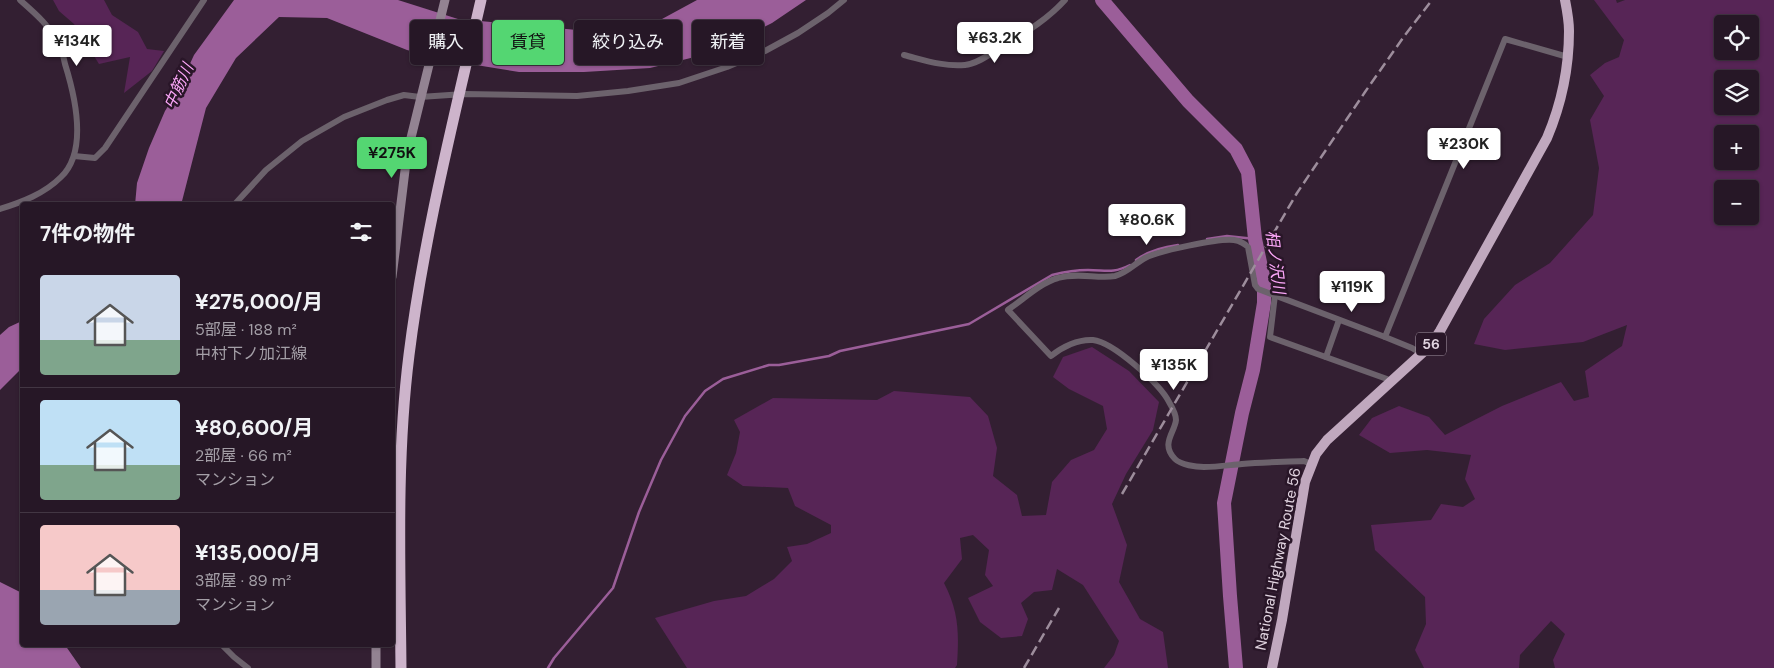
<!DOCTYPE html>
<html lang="ja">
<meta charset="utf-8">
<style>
body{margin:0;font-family:"DM Sans","Noto Sans JP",sans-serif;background:#2e202e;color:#f1f3f6;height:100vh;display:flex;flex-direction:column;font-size:19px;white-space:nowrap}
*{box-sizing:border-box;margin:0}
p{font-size:16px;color:#a49fa7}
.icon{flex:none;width:28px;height:28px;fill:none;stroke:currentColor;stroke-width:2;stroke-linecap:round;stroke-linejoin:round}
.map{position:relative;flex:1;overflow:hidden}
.drawer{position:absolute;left:20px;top:202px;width:375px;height:445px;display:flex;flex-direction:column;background:#261726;border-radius:5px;box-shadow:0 1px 4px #0004,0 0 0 1px #423643}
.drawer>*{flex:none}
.top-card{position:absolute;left:410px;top:20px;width:475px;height:45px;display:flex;gap:10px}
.tools{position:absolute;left:1714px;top:15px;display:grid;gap:10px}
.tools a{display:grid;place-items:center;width:45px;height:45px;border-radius:5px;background:#261726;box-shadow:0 1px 4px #0004,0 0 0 1px #423643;font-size:25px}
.price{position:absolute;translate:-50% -42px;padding:0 11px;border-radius:5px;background:#fff;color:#222;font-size:16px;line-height:32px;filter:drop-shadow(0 1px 2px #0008)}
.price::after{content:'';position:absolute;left:50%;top:30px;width:15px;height:11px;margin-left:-8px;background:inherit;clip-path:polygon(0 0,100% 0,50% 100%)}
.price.on{background:#54d672;color:#111}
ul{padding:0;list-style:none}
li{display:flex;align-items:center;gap:15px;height:125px;padding:0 20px}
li+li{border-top:1px solid #423643}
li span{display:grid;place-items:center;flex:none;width:140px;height:100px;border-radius:5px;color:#555}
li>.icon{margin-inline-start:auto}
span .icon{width:60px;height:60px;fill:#fffc;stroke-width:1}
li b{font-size:21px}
h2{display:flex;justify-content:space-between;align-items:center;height:60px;padding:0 20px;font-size:21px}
.chip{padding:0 18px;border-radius:5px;background:#261726;box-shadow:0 1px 4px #0004,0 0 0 1px #423643;font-size:18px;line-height:45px}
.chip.on{background:#54d672;color:#111}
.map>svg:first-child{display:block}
.green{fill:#572556;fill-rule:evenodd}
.water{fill:#9b5e99}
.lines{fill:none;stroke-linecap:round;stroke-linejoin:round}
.stream{stroke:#9b5e99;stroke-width:2.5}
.river{stroke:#9b5e99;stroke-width:14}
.minor{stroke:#6c626c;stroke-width:6}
.secondary{stroke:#938392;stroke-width:9}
.trunk{stroke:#c0a8be;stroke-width:10}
.rail{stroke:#9d8d9c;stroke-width:2.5;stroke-dasharray:10 5;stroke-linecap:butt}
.motorway-bridge{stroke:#cdb4cb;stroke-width:11}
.labels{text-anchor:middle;stroke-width:5;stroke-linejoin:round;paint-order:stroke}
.shield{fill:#291628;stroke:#a99aa8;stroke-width:1}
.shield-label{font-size:14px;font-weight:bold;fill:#e0d3df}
.street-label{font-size:15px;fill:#e0d3df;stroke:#291628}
.water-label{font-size:16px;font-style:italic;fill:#fca7f9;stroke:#291628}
</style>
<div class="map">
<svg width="1774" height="668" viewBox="0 0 1774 668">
<rect width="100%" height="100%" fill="#331f32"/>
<g class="green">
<path d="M53,0H104L112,15L138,32L147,49L164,51L152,71L124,93L130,57L99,64L74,24L59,11Z"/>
<path d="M1594,0H1616L1617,3L1625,0H1774V668H1555L1553,660L1565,634L1551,621L1520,655L1519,668H1424L1415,650L1426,624L1425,597L1375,550L1371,525L1431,520L1441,504L1463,507L1475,499L1465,479L1471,455L1427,450L1390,453L1359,435L1372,418L1399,406L1429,417L1445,435L1502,406L1561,382L1574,401L1589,397L1585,371L1622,346L1627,325L1583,342L1505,350L1474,344L1484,319L1515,285L1550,263L1593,215L1599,168L1590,120L1604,96L1590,75L1605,63L1619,57L1624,40ZM1722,24H1750V51H1722ZM1722,79H1750V106H1722ZM1722,134H1750V161H1722ZM1722,189H1750V216H1722Z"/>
<path d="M1092,347L1129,371L1159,402L1153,430L1126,474L1112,504L1127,545L1119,582L1140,619L1163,632L1168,668H1104L1114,655L1119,641L1083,585L1057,569L1052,590L1034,592L1021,603L1028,619L1022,636L1001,638L980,622L968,598L993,586L985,575L989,550L973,535L960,538L962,559L944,583C959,612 959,633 957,665L955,668H687L655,618L714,601L746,596L774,579L792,561L787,547L807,544L831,533V525L795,506L788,488L743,486L727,475L736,453L740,432L734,420L773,398L877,400L894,391L970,397L988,416L997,448L993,476L1017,495L1022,516L1046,515L1052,482L1071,460L1094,450L1107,429L1103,406L1069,389L1053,377L1063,357Z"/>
</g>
<g class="water">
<path d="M234,0H398L458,19L577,30L662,19L697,0H806L772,23L711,53L650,68L584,72H519L445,60L407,50L327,18L279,17L236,58L206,108L181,205H135L137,183L149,148L165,111L177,92L194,55Z"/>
<path d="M22,321V370L19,371L0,390V335L9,327Z"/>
<path d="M0,582L22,593V645H65L81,668H0Z"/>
</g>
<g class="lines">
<g class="stream">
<path d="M1207,239L1227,236L1255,239"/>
<path d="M1136,260C1148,251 1163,247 1178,245"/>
<path d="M548,668L554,658L613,588L639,512L661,460L685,416L705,391L723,379L769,365H779L829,356L840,351L969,324L1052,275C1064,272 1075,270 1088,270C1106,270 1112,274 1130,265"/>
</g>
<path class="river" d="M1102,0L1188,101L1236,149L1248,172L1255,239L1264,281V303L1253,370L1242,413L1224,503L1230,596L1236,668"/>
<g class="minor">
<path d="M904,55C924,60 944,67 965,65C976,64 987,56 997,50C1021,35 1045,22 1065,0"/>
<path d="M74,156L95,158L105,148L204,0"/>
<path d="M234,205L266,170L302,141L344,117L387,100L404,95L420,97L464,94L577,96L628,91L679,83L727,67L765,51L798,33L828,13L844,0"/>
<path d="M0,209C22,202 44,194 61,177C88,151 75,96 65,64C64,58 62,51 60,46C50,26 36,14 20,0"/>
<path d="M1275,295L1270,337L1387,379L1390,383"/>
<path d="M1009,309C1024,299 1040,283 1058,278C1077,272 1098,279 1115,276C1127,273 1134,264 1145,258C1158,251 1219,238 1234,240C1240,241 1244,243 1248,247L1255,285L1258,289L1385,337L1412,348L1422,354"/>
<path d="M1008,310L1051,356C1062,347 1078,339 1093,340C1113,342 1160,384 1169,402C1172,407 1176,414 1176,420C1175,432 1160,444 1175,459C1181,465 1196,467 1204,467C1217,467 1230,465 1242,464C1263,462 1283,462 1304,461L1311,464"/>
<path d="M1385,337L1505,39L1568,57"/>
<path d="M1326,357L1339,320"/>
<path d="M222,645L234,657L248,668"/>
</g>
<g class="secondary">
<path d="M392,277L407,154L445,0"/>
<path d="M376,645V668"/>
</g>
<path class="trunk" d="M1272,668L1282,620L1305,482L1316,454L1327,440L1431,345L1440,331L1547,138C1561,105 1569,68 1569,31C1569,21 1567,10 1565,0"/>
<g class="rail">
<path d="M1122,494L1297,193L1365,92L1405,35L1432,0"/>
<path d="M1024,668L1059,608"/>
</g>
<path class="motorway-bridge" d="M401,668C400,564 396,459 409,355C424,235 454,118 481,0"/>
</g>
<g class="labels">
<rect class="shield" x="1416" y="332.5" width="30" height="23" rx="4"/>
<g class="shield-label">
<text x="1431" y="349">56</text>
</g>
<g class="street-label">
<text transform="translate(1278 559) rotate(-79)" y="5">National Highway Route 56</text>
</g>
<g class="water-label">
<text transform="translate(178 86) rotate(-65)" y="6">中筋川</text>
<text transform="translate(1276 262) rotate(83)" y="6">相ノ沢川</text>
</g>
</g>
</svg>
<div class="tools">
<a><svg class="icon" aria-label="locate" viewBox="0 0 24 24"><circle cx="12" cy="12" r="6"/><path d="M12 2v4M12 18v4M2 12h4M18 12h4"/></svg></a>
<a><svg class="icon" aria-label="layers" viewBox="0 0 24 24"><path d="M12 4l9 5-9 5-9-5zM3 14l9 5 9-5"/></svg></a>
<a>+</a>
<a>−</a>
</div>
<b class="price" style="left:995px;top:64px">¥63.2K</b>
<b class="price" style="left:77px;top:67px">¥134K</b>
<b class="price" style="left:1464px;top:170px">¥230K</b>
<b class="price on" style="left:392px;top:179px">¥275K</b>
<b class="price" style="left:1147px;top:246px">¥80.6K</b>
<b class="price" style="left:1352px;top:313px">¥119K</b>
<b class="price" style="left:1174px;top:391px">¥135K</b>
<div class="top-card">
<a class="chip">購入</a>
<a class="chip on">賃貸</a>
<a class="chip">絞り込み</a>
<a class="chip">新着</a>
</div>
<section class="drawer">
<h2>7件の物件<svg class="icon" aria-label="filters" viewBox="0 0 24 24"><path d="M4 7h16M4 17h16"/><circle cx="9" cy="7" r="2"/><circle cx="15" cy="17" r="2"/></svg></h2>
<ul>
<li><span style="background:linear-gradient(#c9d6e8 65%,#7fa58c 0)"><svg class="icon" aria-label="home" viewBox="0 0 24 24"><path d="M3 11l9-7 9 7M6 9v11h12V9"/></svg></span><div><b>¥275,000/月</b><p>5部屋 · 188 m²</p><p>中村下ノ加江線</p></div></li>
<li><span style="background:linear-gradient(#bfe0f5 65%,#7fa58c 0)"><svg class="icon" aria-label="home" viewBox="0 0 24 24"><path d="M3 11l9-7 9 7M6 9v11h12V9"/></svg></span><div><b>¥80,600/月</b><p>2部屋 · 66 m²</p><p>マンション</p></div></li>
<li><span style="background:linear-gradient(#f6c9c9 65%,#9aa5b1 0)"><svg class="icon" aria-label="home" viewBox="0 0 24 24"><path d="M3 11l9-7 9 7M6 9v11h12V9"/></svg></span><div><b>¥135,000/月</b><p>3部屋 · 89 m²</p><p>マンション</p></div></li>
</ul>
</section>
</div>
